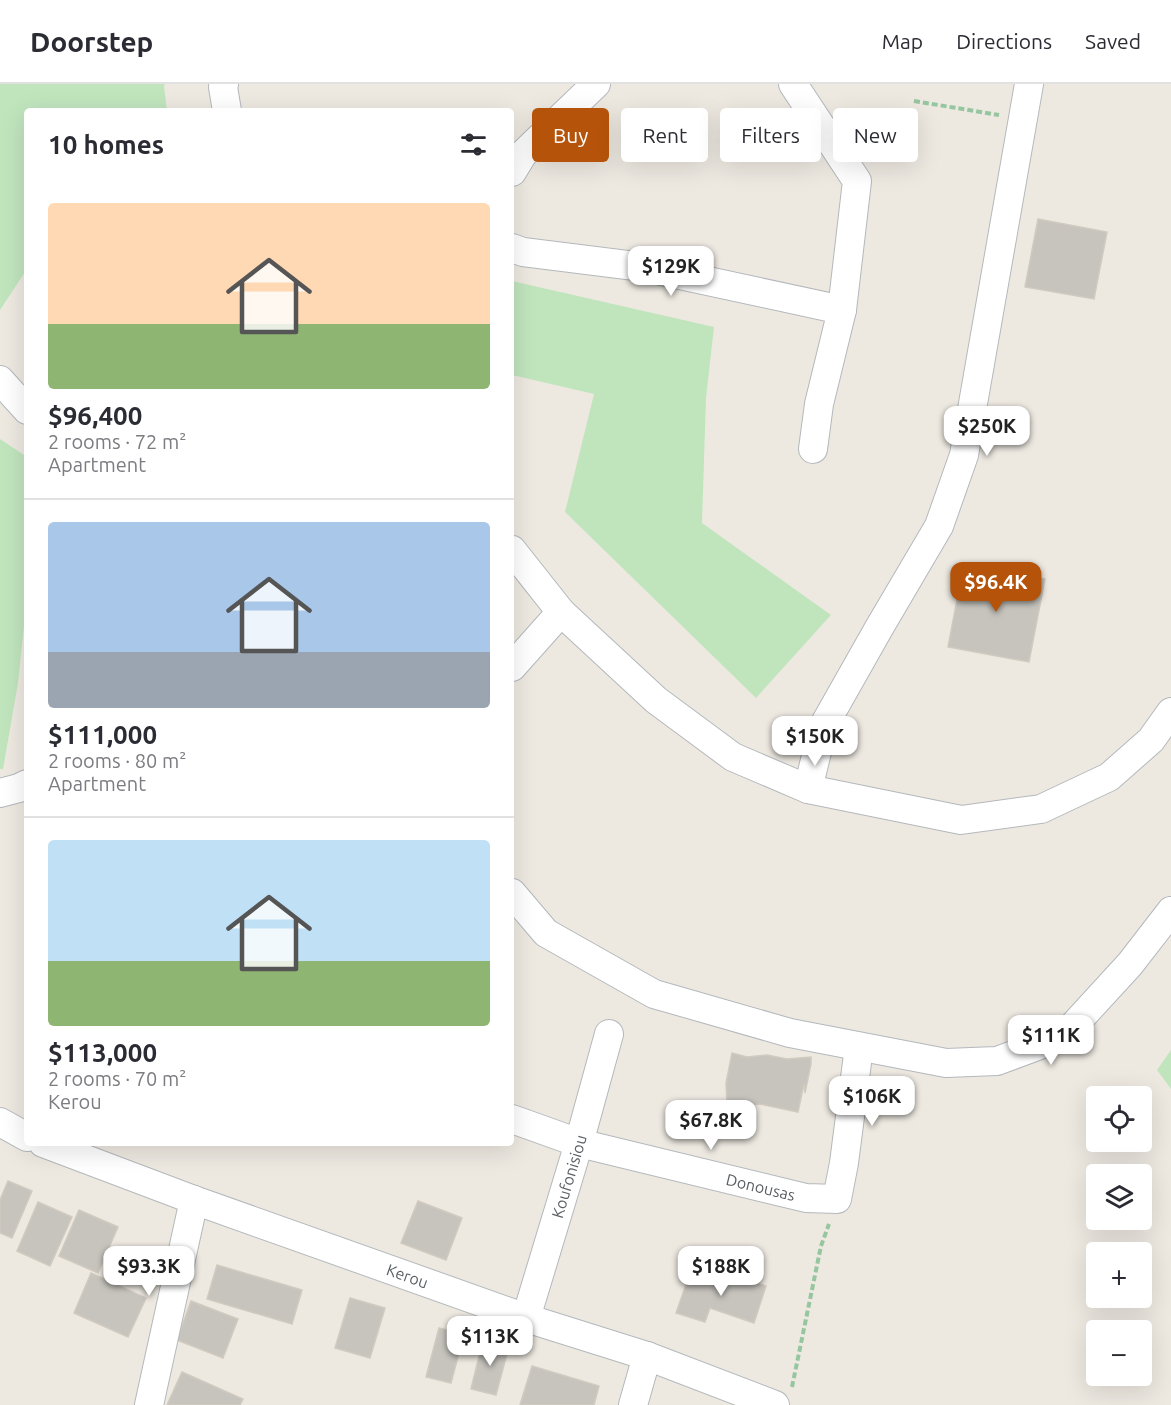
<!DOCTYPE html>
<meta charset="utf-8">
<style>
body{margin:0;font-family:Ubuntu,sans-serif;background:#f7f7f7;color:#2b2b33;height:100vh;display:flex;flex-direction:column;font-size:22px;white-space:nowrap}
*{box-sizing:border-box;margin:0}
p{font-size:20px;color:#7c7c81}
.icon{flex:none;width:33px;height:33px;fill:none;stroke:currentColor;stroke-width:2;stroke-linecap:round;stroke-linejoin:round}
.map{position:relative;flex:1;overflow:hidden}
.details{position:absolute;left:24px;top:24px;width:490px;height:1038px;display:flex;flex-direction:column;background:#fff;border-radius:6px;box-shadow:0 6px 24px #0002}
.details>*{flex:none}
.guide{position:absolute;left:532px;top:24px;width:548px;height:54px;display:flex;gap:12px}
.fabs{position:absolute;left:1086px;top:1002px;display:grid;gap:12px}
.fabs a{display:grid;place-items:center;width:66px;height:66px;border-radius:6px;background:#fff;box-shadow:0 6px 24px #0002;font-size:30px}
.price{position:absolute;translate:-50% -51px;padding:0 14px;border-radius:12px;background:#fff;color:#222;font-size:20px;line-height:39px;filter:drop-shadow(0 2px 3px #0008)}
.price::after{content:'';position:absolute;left:50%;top:36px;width:18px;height:14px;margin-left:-9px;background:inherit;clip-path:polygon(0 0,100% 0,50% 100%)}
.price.current{background:#b45309;color:#fff}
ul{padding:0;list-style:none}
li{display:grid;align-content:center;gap:12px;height:318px;padding:0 24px}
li+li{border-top:2px solid #e1e1e2}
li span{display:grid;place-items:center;height:186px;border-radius:6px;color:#555}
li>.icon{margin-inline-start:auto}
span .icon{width:108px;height:108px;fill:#fffc;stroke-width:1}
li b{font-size:26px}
h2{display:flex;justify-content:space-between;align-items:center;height:72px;padding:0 24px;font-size:26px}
.chip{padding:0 21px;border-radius:6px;background:#fff;box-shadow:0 6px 24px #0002;font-size:21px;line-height:54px}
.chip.current{background:#b45309;color:#fff}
header{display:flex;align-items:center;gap:36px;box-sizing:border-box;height:84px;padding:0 30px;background:#fff;border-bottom:2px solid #e1e1e2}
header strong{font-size:28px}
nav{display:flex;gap:33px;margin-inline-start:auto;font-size:21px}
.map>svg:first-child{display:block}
.green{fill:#c0e5bd}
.building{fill:#c7c4be;stroke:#d1cabf;stroke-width:1.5}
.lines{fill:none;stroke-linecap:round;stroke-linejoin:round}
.minor-casing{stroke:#b4b8bc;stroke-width:30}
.path{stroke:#96c6a0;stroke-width:4;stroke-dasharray:6 3;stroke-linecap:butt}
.minor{stroke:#fff;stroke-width:28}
.labels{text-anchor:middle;stroke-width:4.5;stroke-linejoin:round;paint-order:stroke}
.street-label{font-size:16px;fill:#595e62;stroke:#fff}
</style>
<header>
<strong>Doorstep</strong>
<nav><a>Map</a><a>Directions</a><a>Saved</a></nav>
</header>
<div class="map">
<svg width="1171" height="1321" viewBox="0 0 1171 1321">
<rect width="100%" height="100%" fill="#ede9e1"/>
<g class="green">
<path d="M0,0H165L164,2L167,27H27V185L0,226Z"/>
<path d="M512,197L714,243L706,314L702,439L831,531L756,614L565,428L594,310L512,291Z"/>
<path d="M0,355L27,373V512L18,599L3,685H0Z"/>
<path d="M1171,966V1005L1157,986Z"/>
</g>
<g class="building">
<path d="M1038,135L1107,148L1094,215L1025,203Z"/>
<path d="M964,479L1045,495L1029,578L948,563Z"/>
<path d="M732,969L747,973L767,971L787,975L811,973V980L805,1009L804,1000L798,1028L760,1020L754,1021L739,1017L727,1019L726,999Z"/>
<path d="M8,1097L32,1107L12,1154L0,1149V1116Z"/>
<path d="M418,1117L462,1134L446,1176L401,1159Z"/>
<path d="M38,1118L72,1133L50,1182L17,1167Z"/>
<path d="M79,1126L118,1143L98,1189L59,1172Z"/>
<path d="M217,1181L302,1206L292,1240L207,1215Z"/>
<path d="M719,1186L766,1202L754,1239L710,1224L705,1238L676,1229L690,1189L715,1198Z"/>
<path d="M91,1189L146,1214L128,1253L74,1229Z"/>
<path d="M350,1214L385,1224L370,1274L335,1264Z"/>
<path d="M191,1217L238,1235L223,1274L177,1256Z"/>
<path d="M439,1244L464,1250L451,1299L426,1293Z"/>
<path d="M483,1256L509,1262L496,1311L471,1305Z"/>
<path d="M532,1282L599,1302L594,1321H520Z"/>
<path d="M182,1288L243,1315L240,1321H167Z"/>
</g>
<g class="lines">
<g class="minor-casing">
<g id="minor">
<path d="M224,0L223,3L227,27"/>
<path d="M793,0L857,97L842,226L819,320L813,365"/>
<path d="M512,88L523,70L596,0"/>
<path d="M512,164L523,168L643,183L842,226"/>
<path d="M0,296L27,326"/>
<path d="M512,466L561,528L656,616L733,673L808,705L961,736L1041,725L1109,693L1151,656L1171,628"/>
<path d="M512,583L561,528"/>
<path d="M808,705L823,643L879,544L939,442L964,371L1029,0"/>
<path d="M0,709L19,704L27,700"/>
<path d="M512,809L546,849L654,910L790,949L946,979L997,977L1064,952L1130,880L1171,827"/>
<path id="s1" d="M512,1035L579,1059L806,1114L837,1115L844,1079L859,963"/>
<path d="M0,1038L27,1053"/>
<path id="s2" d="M43,1059L194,1116L526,1234L647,1272L775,1321"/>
<path id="s3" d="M526,1234L579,1059L609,950"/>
<path d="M149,1321L194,1116"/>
<path d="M633,1321L647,1272"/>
</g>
</g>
<g class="path">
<path d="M914,17L999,31"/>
<path d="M792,1303L821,1162L829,1140"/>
</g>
<use href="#minor" class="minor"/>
</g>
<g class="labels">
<g class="street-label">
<text dy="6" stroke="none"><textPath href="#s3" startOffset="148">Koufonisiou</textPath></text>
<text dy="6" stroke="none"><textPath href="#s1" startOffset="258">Donousas</textPath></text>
<text dy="6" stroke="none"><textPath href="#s2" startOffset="388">Kerou</textPath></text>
</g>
</g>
</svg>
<div class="fabs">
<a><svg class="icon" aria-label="locate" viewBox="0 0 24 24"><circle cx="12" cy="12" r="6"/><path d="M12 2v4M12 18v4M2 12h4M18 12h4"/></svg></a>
<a><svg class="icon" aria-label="layers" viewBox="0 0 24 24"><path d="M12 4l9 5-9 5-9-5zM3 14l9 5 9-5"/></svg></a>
<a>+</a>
<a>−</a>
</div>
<b class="price" style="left:671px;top:213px">$129K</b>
<b class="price" style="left:987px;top:373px">$250K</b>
<b class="price current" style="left:996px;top:529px">$96.4K</b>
<b class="price" style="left:815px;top:683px">$150K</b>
<b class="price" style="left:1051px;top:982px">$111K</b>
<b class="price" style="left:872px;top:1043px">$106K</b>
<b class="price" style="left:711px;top:1067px">$67.8K</b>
<b class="price" style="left:149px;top:1213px">$93.3K</b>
<b class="price" style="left:721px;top:1213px">$188K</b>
<b class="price" style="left:490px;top:1283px">$113K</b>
<div class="guide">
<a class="chip current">Buy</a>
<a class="chip">Rent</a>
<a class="chip">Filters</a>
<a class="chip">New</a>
</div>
<section class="details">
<h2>10 homes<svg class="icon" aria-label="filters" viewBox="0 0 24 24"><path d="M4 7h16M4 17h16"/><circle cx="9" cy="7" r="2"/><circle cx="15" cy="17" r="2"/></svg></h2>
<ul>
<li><span style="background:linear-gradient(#ffd9b3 65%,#8fb573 0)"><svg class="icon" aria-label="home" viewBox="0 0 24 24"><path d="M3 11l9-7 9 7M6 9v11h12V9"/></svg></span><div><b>$96,400</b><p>2 rooms · 72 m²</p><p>Apartment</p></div></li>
<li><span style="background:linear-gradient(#a9c7e8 70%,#9aa5b1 0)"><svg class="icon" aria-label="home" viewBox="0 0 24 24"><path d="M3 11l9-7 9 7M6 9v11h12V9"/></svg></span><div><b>$111,000</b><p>2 rooms · 80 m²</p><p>Apartment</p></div></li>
<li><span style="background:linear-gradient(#bfe0f5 65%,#8fb573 0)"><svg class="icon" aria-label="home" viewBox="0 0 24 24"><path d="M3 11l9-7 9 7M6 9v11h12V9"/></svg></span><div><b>$113,000</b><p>2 rooms · 70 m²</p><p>Kerou</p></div></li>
</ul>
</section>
</div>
